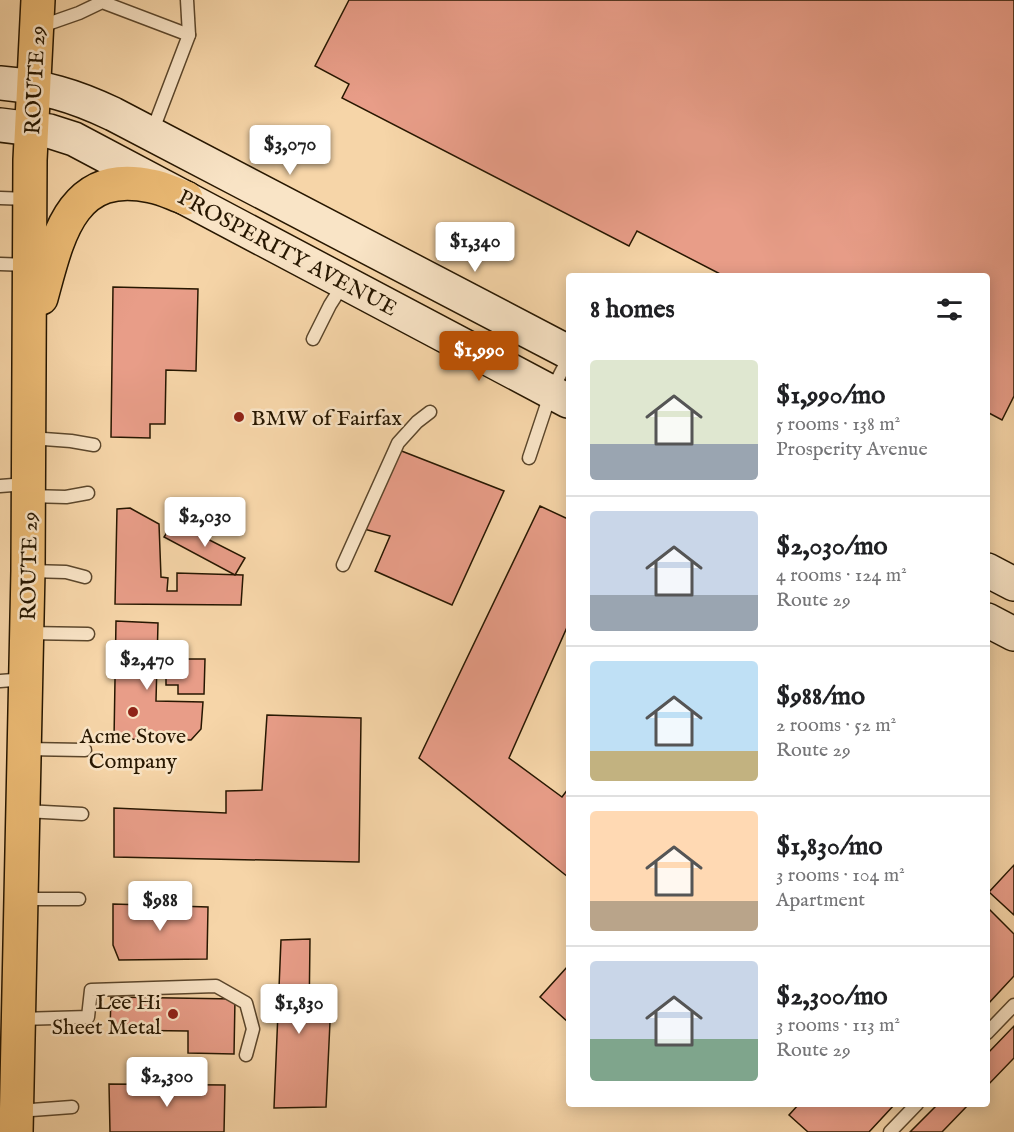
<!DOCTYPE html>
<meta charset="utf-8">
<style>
body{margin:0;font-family:"IM FELL English",serif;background:#f2f2f2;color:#202124;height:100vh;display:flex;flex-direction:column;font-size:22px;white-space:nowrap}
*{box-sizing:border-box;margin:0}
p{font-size:20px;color:#757577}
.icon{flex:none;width:33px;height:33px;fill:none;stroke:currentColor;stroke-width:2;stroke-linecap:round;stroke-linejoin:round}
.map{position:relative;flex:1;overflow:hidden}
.side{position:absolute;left:566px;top:273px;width:424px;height:834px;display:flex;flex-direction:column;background:#fff;border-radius:6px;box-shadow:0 3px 15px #0003}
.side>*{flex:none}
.price{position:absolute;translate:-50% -51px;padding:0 14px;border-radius:6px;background:#fff;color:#222;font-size:20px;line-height:39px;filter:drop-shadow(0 2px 3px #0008)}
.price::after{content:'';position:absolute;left:50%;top:36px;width:18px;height:14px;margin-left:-9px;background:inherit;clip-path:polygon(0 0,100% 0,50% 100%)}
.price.on{background:#b45309;color:#fff}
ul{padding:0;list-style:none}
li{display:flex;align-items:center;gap:18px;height:150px;padding:0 24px}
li+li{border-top:2px solid #e0e0e0}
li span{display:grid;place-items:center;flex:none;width:168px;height:120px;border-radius:6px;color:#555}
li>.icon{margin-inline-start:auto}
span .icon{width:72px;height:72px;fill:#fffc;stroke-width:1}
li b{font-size:26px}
h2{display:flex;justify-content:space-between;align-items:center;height:72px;padding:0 24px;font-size:26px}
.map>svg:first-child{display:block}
.building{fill:#e89d88;stroke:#271701;stroke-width:1.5}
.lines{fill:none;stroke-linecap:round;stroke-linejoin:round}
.service-casing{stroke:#5b462b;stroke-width:15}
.secondary-casing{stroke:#271701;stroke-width:36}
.primary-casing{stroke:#271701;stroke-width:36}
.service{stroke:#f9e4c6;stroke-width:12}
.secondary{stroke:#f9e4c6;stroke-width:33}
.primary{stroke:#ebba74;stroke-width:33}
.poi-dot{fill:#8f2418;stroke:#f9e4c6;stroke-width:2}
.labels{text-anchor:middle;stroke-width:5;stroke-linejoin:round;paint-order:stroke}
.street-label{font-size:22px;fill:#271701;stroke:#f9e4c6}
.poi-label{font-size:22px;fill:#271701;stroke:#f9e4c6;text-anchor:start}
</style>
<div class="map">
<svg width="1014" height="1132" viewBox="0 0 1014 1132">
<rect width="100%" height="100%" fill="#f6d5a8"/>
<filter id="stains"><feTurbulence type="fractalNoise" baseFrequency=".00333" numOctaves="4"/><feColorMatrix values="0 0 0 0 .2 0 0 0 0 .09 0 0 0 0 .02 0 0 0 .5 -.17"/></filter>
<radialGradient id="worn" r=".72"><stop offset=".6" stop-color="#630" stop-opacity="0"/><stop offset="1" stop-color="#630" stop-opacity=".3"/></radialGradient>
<g class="building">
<path d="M349,0H1014V396L1002,420L987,412V276H724L637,231L629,246L342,98L349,84L315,66Z"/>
<path d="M113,287L198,289L196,371L166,370L165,424H150V438L111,437Z"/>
<path d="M399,450L504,491L452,605L375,571L390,536L364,529Z"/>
<path d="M540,506L568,519V625L509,758L562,797L568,789V877L419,758Z"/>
<path d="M130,508L159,524L161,577L168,578L167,591H177V573L243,575L241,605L115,604L117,509Z"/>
<path d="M174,522L245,558L235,575L164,537Z"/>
<path d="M116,621L158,623L156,701L203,702L201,729L191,740L114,739Z"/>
<path d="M166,659H205L204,694H178V685H166Z"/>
<path d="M267,715L361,718L359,862L114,857V808L226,813V791L262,790Z"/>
<path d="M1014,865V915L989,892Z"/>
<path d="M113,904L208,907L207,959L119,960L113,945Z"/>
<path d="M987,907L1014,934V976L987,1005Z"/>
<path d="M310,939L309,1021L330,1022L326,1107L274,1108L281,940Z"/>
<path d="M568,966V1022L540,997Z"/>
<path d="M111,997L235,999L234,1054L188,1053V1031L110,1030Z"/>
<path d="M1014,1026V1058L987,1086V1054Z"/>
<path d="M109,1084L225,1085L224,1132H110Z"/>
<path d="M799,1104H895L869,1132H808L789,1115Z"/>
<path d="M938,1104H969L942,1132H910Z"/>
</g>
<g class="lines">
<g class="service-casing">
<g id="service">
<path d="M187,0L189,35"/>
<path d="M39,27L79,13L102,2L189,35L152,132"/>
<path d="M0,198L29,199"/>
<path d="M0,264L29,265"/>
<path d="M313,339L330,305L344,283"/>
<path d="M30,438L71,441L94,445"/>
<path d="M529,458L551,392L568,359"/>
<path d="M0,486L26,484"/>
<path d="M29,496L66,497L88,493"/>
<path d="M343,565L398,443L417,422L430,412"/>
<path d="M30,571L66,572L85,577"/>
<path d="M27,633L88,634"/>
<path d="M0,681L26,679"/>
<path d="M26,749L85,750"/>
<path d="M25,811L82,814"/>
<path d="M23,899H79"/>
<path d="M20,1019L88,1017L91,990L216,986L246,1003L253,1029L246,1055"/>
<path d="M987,1033L1014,1005"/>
<path d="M18,1111L72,1107"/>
<path d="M890,1132L917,1104"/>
</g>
</g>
<g class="secondary-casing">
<g id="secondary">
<path d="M0,83C44,87 73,95 113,114L568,352"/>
<path d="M0,125L49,131L74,139L568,401"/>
<path d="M987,570L1014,584"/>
<path d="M987,620L1014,634"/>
</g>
</g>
<g class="primary-casing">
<g id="primary">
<path d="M41,298C57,240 70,168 151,186C163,188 174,194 186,198"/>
<path d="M16,1132L28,571L30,160L38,0"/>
</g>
</g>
<use href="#service" class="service"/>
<use href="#secondary" class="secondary"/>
<use href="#primary" class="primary"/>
</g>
<g class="poi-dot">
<circle cx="239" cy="417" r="6"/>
<circle cx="133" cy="712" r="6"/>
<circle cx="173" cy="1014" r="6"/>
</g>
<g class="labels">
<g class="street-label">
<text transform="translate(34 80) rotate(-87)" y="8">ROUTE 29</text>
<text transform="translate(288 252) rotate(28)" y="8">PROSPERITY AVENUE</text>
<text transform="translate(28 566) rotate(-89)" y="8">ROUTE 29</text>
</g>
<g class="poi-label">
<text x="251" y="425">BMW of Fairfax</text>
<text x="133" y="743" text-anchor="middle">Acme Stove<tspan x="133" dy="25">Company</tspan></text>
<text x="161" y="1009" text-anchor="end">Lee Hi<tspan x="161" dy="25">Sheet Metal</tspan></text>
</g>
</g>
<rect width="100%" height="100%" filter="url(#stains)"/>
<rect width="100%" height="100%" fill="url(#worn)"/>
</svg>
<b class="price" style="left:290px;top:176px">$3,070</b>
<b class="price" style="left:475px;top:273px">$1,340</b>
<b class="price on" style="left:479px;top:382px">$1,990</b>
<b class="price" style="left:205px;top:548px">$2,030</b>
<b class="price" style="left:147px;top:691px">$2,470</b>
<b class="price" style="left:160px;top:932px">$988</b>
<b class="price" style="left:299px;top:1035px">$1,830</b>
<b class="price" style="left:167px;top:1108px">$2,300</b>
<section class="side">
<h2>8 homes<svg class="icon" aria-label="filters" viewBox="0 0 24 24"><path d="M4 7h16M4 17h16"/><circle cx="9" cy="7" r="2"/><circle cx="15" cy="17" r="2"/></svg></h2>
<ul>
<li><span style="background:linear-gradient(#dfe7d0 70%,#9aa5b1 0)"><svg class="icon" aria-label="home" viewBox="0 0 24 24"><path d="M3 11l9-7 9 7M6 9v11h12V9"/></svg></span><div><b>$1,990/mo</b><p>5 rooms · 138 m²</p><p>Prosperity Avenue</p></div></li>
<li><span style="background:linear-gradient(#c9d6e8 70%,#9aa5b1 0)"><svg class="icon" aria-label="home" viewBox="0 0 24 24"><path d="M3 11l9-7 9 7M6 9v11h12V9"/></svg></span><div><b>$2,030/mo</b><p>4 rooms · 124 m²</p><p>Route 29</p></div></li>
<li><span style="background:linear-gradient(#bfe0f5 75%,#c2b280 0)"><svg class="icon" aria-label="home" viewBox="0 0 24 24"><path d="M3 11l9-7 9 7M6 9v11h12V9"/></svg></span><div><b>$988/mo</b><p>2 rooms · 52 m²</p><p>Route 29</p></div></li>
<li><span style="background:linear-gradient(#ffd9b3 75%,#b9a48a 0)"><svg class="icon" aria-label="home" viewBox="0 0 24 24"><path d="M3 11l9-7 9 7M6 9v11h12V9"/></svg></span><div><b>$1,830/mo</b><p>3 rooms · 104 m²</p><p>Apartment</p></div></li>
<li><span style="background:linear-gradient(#c9d6e8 65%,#7fa58c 0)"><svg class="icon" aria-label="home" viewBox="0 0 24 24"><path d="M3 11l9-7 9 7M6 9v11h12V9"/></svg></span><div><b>$2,300/mo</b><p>3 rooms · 113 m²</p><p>Route 29</p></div></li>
</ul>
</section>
</div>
